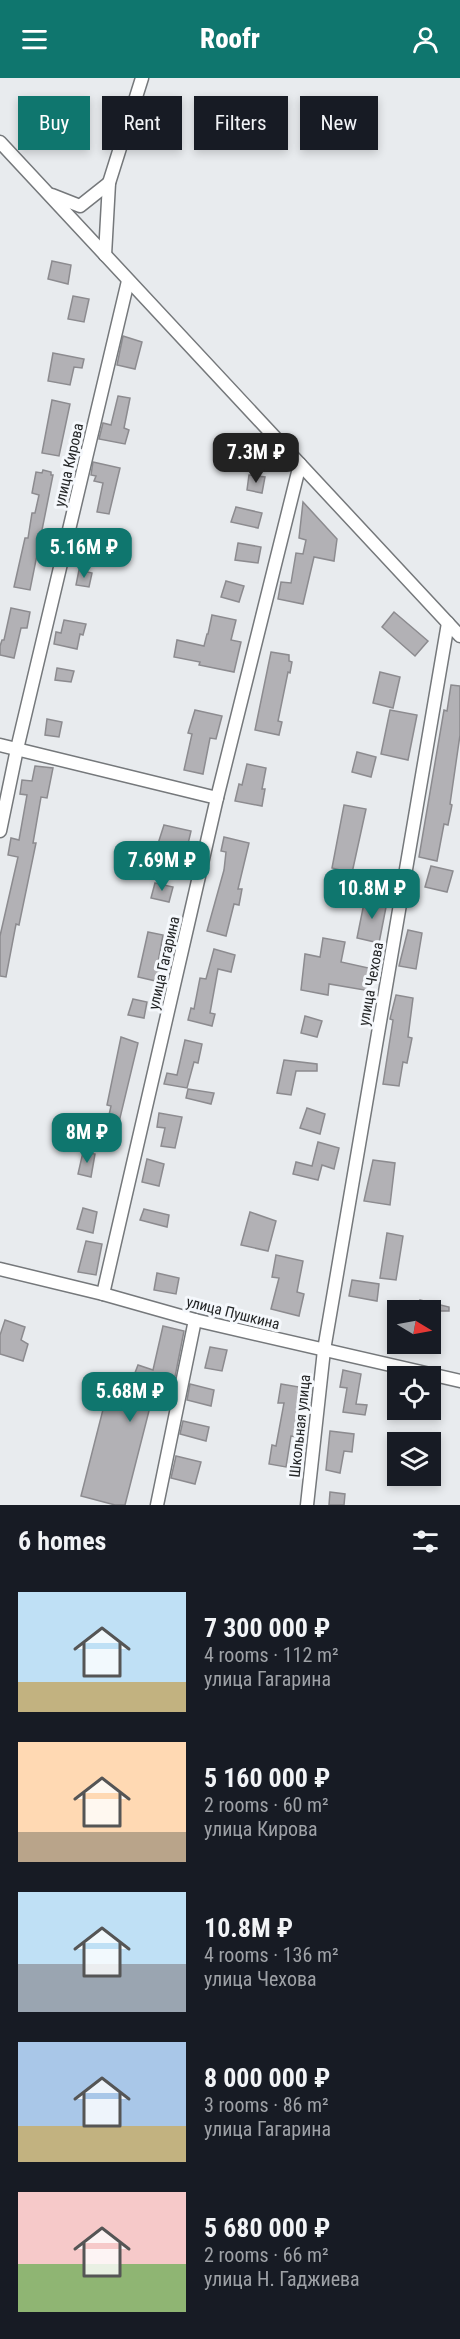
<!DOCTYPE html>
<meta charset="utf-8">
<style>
body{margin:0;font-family:"Roboto Condensed",sans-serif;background:#242831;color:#f1f3f6;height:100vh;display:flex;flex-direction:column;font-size:22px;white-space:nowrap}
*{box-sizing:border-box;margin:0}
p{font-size:20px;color:#9ea1a6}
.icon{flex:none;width:33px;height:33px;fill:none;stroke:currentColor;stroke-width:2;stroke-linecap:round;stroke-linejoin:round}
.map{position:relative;height:1427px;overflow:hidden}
.side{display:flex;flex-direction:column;background:#171b24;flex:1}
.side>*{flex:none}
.hud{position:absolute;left:18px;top:18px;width:424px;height:54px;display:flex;gap:12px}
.needle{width:39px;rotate:100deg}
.buttons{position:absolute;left:387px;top:1222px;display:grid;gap:12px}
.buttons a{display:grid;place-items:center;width:54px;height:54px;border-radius:0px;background:#171b24;box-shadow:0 3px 9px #0003;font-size:30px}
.price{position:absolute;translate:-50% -51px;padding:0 14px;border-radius:12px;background:#0f766e;color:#fff;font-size:20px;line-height:39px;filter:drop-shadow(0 2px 3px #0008)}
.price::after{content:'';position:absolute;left:50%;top:36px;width:18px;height:14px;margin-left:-9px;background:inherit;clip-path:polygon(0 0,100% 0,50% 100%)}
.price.selected{background:#222;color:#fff}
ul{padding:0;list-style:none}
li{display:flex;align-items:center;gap:18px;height:150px;padding:0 18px}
li span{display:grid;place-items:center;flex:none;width:168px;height:120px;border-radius:0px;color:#555}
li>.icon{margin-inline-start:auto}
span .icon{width:72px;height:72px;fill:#fffc;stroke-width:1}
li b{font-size:26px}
h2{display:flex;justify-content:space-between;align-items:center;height:72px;padding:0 18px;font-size:26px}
.tag{padding:0 21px;border-radius:0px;background:#171b24;box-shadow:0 3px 9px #0003;font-size:21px;line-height:54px}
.tag.selected{background:#0f766e;color:#fff}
header{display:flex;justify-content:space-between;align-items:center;height:78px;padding:0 18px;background:#0f766e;color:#fff;font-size:27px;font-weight:800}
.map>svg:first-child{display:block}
.building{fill:#b2b1b5;stroke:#8c8b8f;stroke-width:1.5}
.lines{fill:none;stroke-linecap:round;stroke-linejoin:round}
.minor-casing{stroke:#75787b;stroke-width:15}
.minor{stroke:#fff;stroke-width:12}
.labels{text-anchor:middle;stroke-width:6;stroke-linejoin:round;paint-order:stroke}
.street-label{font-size:15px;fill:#232526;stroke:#f5f8fc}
</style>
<header><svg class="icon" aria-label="menu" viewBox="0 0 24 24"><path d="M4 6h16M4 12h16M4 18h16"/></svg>Roofr<svg class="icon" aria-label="person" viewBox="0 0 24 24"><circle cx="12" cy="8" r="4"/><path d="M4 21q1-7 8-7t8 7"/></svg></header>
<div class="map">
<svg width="460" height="1427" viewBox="0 0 460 1427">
<rect width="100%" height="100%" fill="#e8ebee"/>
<g class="building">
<path d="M52,183L71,187L68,206L48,201Z"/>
<path d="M73,218L89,221L84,244L68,241Z"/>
<path d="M123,258L142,264L135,291L117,287Z"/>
<path d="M53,275L84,281L82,290L74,289L70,307L48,303Z"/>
<path d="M118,318L130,320L124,350L129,352L125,366L99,361L103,345L111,347Z"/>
<path d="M52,322L70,326L59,378L42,375Z"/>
<path d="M93,384L120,390L109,436L97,434L103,405L94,403L96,398L91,397Z"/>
<path d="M43,392L51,394V397H53L30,512L14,509L25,460H28L32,435H35L39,417L32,415L36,394L42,395Z"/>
<path d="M249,397L265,399L262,415L247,412Z"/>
<path d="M303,424L337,461L334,483L314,479L303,526L278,521L281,504L291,505L296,475L303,476L306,462L299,460Z"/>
<path d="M236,429L262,435L258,450L231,444Z"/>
<path d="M85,457L99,460L96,476L82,472Z"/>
<path d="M238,465L261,469L258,485L235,482Z"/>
<path d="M79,492L92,495L89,509L76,507Z"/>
<path d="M226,503L244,508L239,524L221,519Z"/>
<path d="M11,530L30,534L27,550H21L14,580L0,577V568L2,562H4Z"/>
<path d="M394,534L428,563L415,578L382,549Z"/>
<path d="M212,537L236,542L231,562L241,564L234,594L199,587L200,584L174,579L177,562L204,568L207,556H208Z"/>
<path d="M64,542L86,546L83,557L80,556L77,571L54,566L56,554L61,555Z"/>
<path d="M271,574L289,577V583L292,584L290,595L288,594L278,643L282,644L279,657L255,652Z"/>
<path d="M57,590L74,593L71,604L55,602Z"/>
<path d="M380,594L400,599L393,630L373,625Z"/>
<path d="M451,607L460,608V657L450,726L452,727L448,747L444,746L437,783L419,779L444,632L447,633Z"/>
<path d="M195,632L222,638L216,661L210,660L203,696L184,692L192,656L188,655Z"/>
<path d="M390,632L417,637L408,682L381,676Z"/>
<path d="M47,641L62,644L59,659L45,657Z"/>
<path d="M357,674L376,679L371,699L352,694Z"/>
<path d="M247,686L266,690L262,711H265L262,728L235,723L239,706L242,707Z"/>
<path d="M35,688L53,690L47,720L41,719L33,765H36L19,847L16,846L6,899L0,898V858L18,779L8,777L11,760L19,762L27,717L20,716L22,702L32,703Z"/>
<path d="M344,727L366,731L352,795L332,790Z"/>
<path d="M164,747L191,753L188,766L176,764L173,776L156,772Z"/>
<path d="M224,759L249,765L238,811H242L239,827L234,826L226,858L207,853L224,792L226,774L221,773Z"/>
<path d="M431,788L453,793L447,814L425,809Z"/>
<path d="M155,805L173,809L169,824L151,820Z"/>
<path d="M365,820L387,824L379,865L357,860Z"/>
<path d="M408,852L422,855L416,891L399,888Z"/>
<path d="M148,854L163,857L157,890L163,891L160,904L138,899Z"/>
<path d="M323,860L345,864L341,884L373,891L370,913L329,906L328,917L301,912L305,876L320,879Z"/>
<path d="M214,871L235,877L231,894L218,891L210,935L215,936L212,948L188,942L191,930L194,931L200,900L206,901Z"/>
<path d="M396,917L413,920L408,959L412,960L407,985L403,984L399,1008L383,1006L393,942L390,941Z"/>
<path d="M133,921L147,924L144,940L128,937Z"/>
<path d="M305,938L322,943L317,959L301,955Z"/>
<path d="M121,959L138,965L119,1044L118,1058L105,1055L111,1028L107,1027Z"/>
<path d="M185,962L202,966L198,985L194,984L187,1010L164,1006L167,995L177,997Z"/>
<path d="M284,982L317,986V993H296L291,1017L277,1015Z"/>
<path d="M188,1011L214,1015L211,1026L186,1020Z"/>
<path d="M307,1030L325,1036L320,1056L300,1050Z"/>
<path d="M159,1035L182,1039L175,1070L161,1068L165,1050L157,1049Z"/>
<path d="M318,1064L339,1070L334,1091L322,1087L318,1102L293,1096L296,1084L312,1088Z"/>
<path d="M83,1074L95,1076L91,1099L78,1096Z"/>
<path d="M147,1081L164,1086L159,1108L142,1104Z"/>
<path d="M373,1082L395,1085L390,1127L364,1123Z"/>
<path d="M83,1130L97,1134L93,1155L77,1151Z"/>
<path d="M144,1131L169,1137L167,1149L140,1142Z"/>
<path d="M250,1134L276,1143L268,1173L241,1167Z"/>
<path d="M387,1155L403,1158L396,1202L380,1200Z"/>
<path d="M86,1163L102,1166L96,1197L78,1194Z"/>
<path d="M276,1177L303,1183L297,1214L304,1216L299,1238L271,1231L279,1200L272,1199Z"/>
<path d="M157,1195L179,1200L176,1216L154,1212Z"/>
<path d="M352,1202L379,1206L377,1223L349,1218Z"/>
<path d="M420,1222L449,1229V1233H416Z"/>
<path d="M5,1242L25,1249L21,1262L28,1266L23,1283L0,1276V1257Z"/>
<path d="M163,1248L184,1253L171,1319L168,1327L152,1321L125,1427H115L81,1418L109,1308L128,1313L138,1287L153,1292Z"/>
<path d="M210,1269L227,1272L222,1293L205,1290Z"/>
<path d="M343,1292L361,1296L356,1326L367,1327L365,1337L343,1334L347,1310L340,1309Z"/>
<path d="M190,1306L214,1312L211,1328L187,1322Z"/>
<path d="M281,1306L311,1311L308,1330L302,1329L297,1359L291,1358L286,1389L269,1386L272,1367L276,1368L284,1325H278Z"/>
<path d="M183,1343L209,1349L206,1363L180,1356Z"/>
<path d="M330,1353L354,1356L352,1374L344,1373L340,1395L326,1392Z"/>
<path d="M176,1378L201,1384L195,1406L171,1400Z"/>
<path d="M330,1414L345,1416L344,1427H329Z"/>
</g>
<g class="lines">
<g class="minor-casing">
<g id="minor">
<path d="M0,64L460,558"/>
<path d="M52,117L80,128L109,105"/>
<path d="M105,177L109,105L142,0"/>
<path d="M0,667L217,720"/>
<path d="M0,753L17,671L128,203"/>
<path d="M0,1191L103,1216L195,1242L460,1303"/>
<path d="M103,1216L217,720L300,386"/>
<path d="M157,1427L195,1242"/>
<path d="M307,1427L324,1272L448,545"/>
</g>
</g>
<use href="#minor" class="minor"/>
</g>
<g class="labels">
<g class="street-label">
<text transform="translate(69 387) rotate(-77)" y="5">улица Кирова</text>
<text transform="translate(164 885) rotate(-77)" y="5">улица Гагарина</text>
<text transform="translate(371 906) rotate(-80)" y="5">улица Чехова</text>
<text transform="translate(233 1235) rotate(14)" y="5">улица Пушкина</text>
<text transform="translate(300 1348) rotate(-84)" y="5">Школьная улица</text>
</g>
</g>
</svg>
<div class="buttons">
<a><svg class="needle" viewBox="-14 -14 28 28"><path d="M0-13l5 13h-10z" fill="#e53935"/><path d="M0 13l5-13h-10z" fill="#9ea1a6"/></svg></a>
<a><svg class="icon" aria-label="locate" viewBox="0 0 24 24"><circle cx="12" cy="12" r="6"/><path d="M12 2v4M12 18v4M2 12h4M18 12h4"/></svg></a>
<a><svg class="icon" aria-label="layers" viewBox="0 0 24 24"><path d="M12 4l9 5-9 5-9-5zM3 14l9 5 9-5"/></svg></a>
</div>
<b class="price selected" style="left:256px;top:406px">7.3M ₽</b>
<b class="price" style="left:84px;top:501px">5.16M ₽</b>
<b class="price" style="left:162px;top:814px">7.69M ₽</b>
<b class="price" style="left:372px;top:842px">10.8M ₽</b>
<b class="price" style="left:87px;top:1086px">8M ₽</b>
<b class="price" style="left:130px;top:1345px">5.68M ₽</b>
<div class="hud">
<a class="tag selected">Buy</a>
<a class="tag">Rent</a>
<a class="tag">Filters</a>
<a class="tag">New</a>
</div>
</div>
<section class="side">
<h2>6 homes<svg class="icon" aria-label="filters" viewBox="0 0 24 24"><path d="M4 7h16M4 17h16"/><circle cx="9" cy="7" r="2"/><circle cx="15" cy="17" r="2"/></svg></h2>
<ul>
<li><span style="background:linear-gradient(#bfe0f5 75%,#c2b280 0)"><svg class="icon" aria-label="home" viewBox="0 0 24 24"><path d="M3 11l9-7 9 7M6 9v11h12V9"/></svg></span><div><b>7 300 000 ₽</b><p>4 rooms · 112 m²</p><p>улица Гагарина</p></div></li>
<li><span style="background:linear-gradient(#ffd9b3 75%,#b9a48a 0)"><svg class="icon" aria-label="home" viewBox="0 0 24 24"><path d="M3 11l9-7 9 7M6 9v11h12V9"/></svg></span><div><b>5 160 000 ₽</b><p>2 rooms · 60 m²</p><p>улица Кирова</p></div></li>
<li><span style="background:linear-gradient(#bfe0f5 60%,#9aa5b1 0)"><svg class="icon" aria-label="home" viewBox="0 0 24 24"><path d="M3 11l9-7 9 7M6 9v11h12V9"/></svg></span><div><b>10.8M ₽</b><p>4 rooms · 136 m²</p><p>улица Чехова</p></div></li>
<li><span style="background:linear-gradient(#a9c7e8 70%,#c2b280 0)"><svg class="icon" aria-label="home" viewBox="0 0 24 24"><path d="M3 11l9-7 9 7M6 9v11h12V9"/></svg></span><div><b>8 000 000 ₽</b><p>3 rooms · 86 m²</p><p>улица Гагарина</p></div></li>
<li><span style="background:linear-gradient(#f6c9c9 60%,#8fb573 0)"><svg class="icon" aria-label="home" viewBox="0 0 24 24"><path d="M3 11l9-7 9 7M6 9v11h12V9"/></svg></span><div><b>5 680 000 ₽</b><p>2 rooms · 66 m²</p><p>улица Н. Гаджиева</p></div></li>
</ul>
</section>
